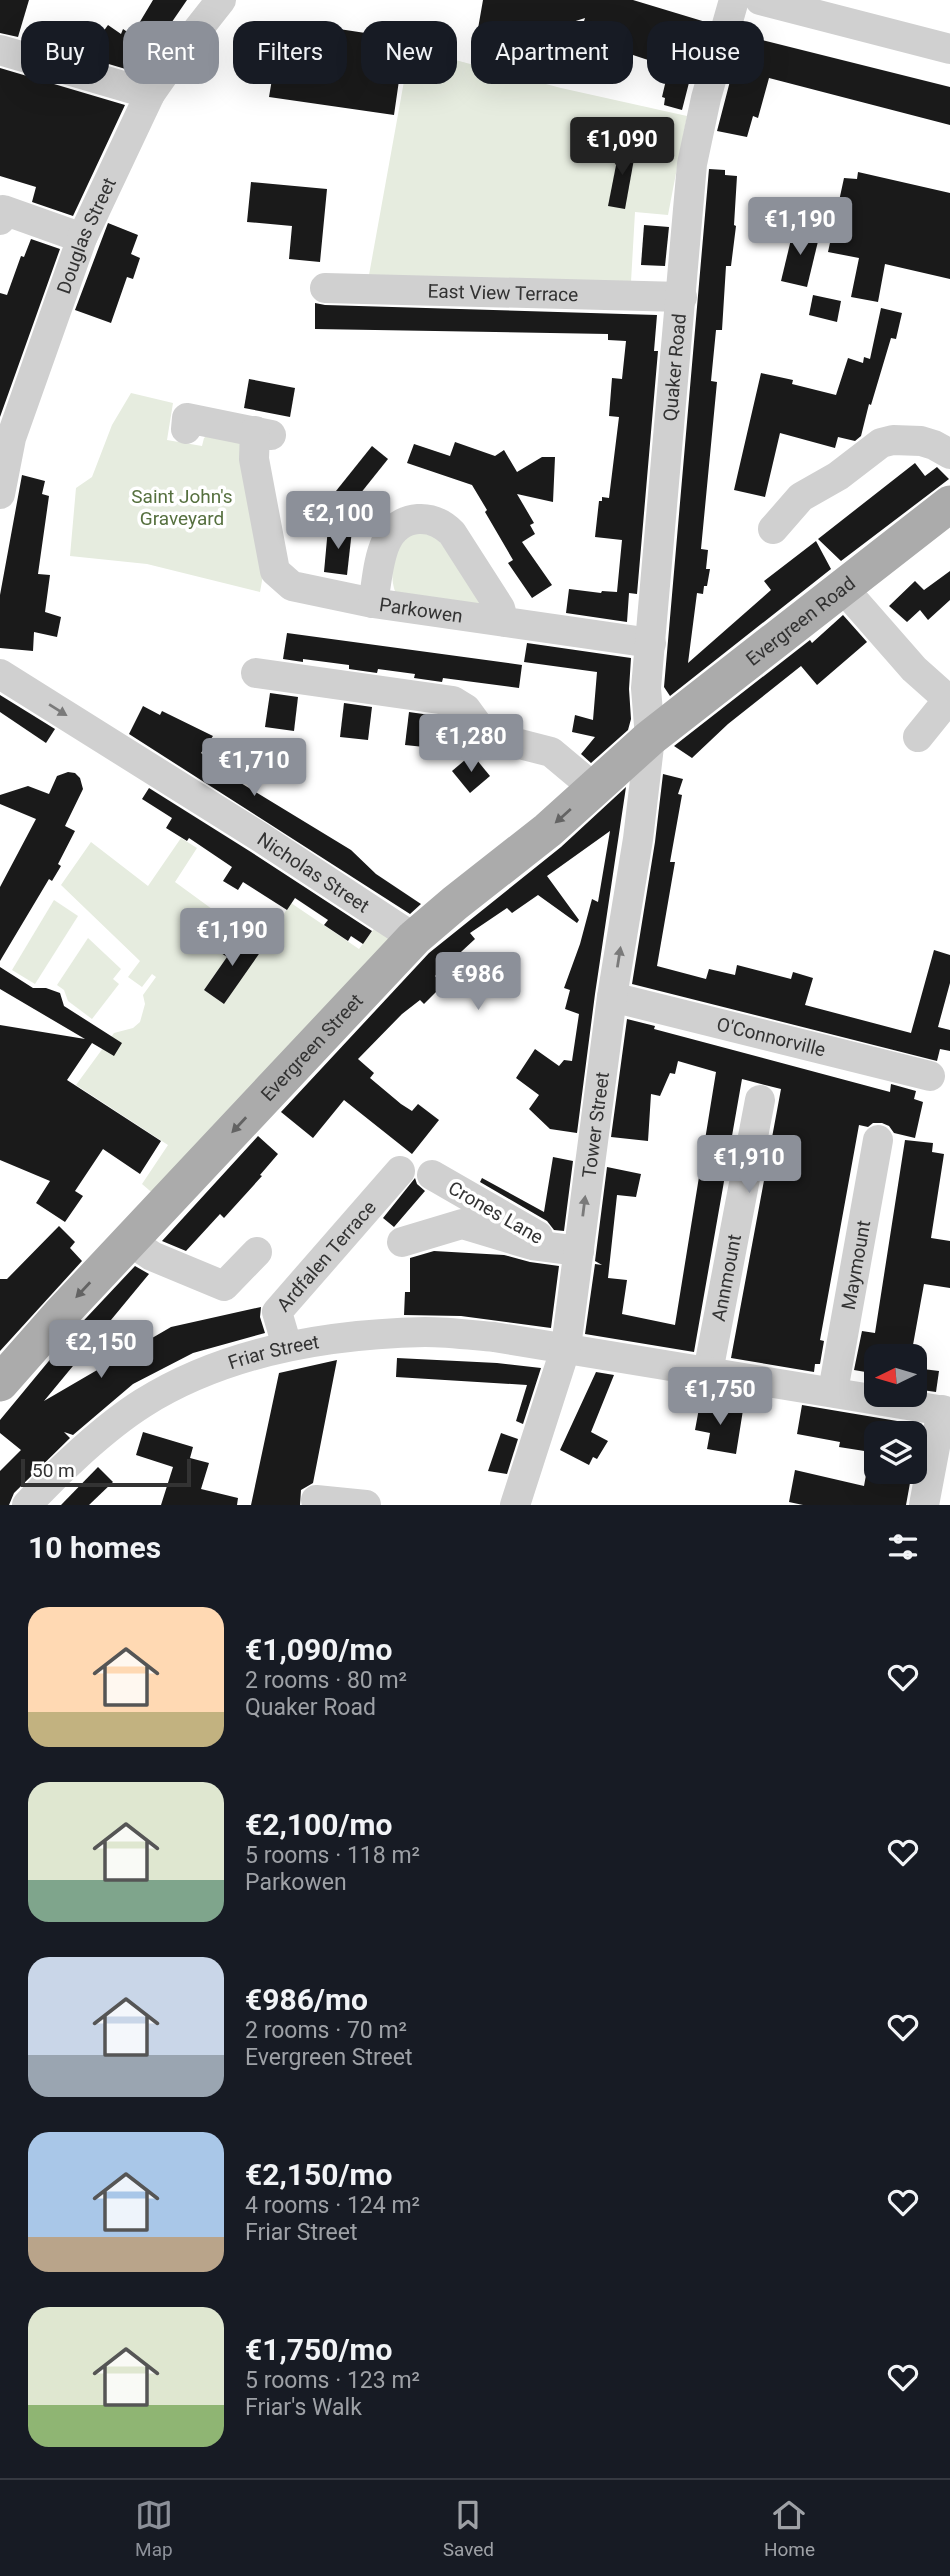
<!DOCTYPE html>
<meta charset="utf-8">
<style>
body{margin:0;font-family:Roboto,sans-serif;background:#20242c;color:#f1f3f6;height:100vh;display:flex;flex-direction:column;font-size:26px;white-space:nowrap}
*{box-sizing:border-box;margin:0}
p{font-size:23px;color:#9ea1a6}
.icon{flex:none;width:38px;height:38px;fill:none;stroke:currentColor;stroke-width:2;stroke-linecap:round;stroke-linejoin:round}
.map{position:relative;height:1505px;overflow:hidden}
.details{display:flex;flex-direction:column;background:#171b24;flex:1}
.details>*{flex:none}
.hud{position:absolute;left:21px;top:21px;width:908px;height:63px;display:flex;gap:14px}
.needle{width:46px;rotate:265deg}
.tools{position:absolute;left:864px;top:1344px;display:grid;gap:14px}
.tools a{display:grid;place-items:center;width:63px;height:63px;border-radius:14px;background:#171b24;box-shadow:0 7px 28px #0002;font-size:35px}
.scale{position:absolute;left:21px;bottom:18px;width:170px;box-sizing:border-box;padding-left:7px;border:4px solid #333;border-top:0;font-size:19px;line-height:24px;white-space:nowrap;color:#333;-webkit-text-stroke:5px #fff;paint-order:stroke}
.price{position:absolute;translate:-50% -60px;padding:0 16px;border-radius:7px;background:#8c9099;color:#fff;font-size:23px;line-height:46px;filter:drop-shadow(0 2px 4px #0008)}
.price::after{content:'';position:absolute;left:50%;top:42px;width:21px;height:16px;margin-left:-10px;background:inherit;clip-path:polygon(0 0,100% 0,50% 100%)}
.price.selected{background:#222;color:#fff}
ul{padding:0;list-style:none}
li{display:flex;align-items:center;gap:21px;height:175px;padding:0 28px}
li span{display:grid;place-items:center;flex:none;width:196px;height:140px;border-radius:21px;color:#555}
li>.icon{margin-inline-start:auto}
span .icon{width:84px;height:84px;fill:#fffc;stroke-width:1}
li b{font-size:30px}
h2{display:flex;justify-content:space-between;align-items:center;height:84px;padding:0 28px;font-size:30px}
.pill{padding:0 24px;border-radius:21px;background:#171b24;box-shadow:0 7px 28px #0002;font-size:24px;line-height:63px}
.pill.selected{background:#8c9099;color:#fff}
.menu{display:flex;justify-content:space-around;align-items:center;height:98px;border-top:2px solid #363941;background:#171b24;font-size:19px;color:#9ea1a6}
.menu a{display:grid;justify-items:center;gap:4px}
.menu .selected{color:#8c9099}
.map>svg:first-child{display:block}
.green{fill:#e6ecdf}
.building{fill:#1a1a1a}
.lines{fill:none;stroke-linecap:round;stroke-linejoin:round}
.minor{stroke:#d0d0d0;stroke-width:30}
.major{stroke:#ababab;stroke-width:37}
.oneway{fill:#7a7a7a}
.oneway2{fill:#636363}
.labels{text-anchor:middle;stroke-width:7;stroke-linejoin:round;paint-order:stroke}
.street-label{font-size:19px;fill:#333;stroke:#fff}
.park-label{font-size:19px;fill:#56703f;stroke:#fff}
</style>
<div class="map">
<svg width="950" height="1505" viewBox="0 0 950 1505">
<rect width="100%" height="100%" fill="#fff"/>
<g class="green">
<path d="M410,48L561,88L687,116L668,215L635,212L631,282L369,275Z"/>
<path d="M131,393L173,403L167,440L202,446L204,438L210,433L240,441L265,564L260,592L147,564L70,556L76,488L92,477L112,425Z"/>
<path d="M432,531L487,606L396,594C389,578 392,550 403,536Z"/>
<path d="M181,838L197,848L175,882L238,928L222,953L227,957L204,990L224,1004L291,903L359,949L376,926L394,938L156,1196L142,1184L168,1145L76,1085L114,1033L133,1028L140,1022L145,1004L143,995L156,977L152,974L142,987L128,977L140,961L61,885L91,842L148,886Z"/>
<path d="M54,900L78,916L35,984L12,970Z"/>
<path d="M88,938L121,969L113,979L119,984L92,1019L68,1001L64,990L57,985Z"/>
</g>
<g class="building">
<path d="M0,0H29L18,37L0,33Z"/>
<path d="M153,0H187L165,32L171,35L145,71L139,73L85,57L108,25L121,34L123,29L132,35Z"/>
<path d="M483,0H633L709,23L696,68L693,67L682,110L664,105L665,98L662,97L669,67L579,37L585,18L551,29L529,25L528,28L500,21L494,44L476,40Z"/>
<path d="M306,24L405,39L394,115L269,97L274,67L299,70Z"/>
<path d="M742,35L950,87V125L769,78L758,118L753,116L747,137L717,131Z"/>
<path d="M0,68L125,105L73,216L32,202L36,187L0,176Z"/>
<path d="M620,145L636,148L625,209L608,206Z"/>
<path d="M709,169L725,170V175L737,176L734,225L736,226L731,266H726L722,330H716L711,381L717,382L701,549L708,550L706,569H710L707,586H704L703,594L697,593L688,663L771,590L764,581L816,541L831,569L670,696L664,687Z"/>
<path d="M858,172L950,193V279L885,264L878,302L851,297L859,258L828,252L844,178L857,179Z"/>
<path d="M251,182L327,189L320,262L289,259L292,226L247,222Z"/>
<path d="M108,223L138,235L131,254L140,258L133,279L127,277L111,323L75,310Z"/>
<path d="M644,225L669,227L665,266L641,265Z"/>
<path d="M794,227L820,233L807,287L781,281Z"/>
<path d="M31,239L60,249L0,417V293L7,295L21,256L24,257Z"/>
<path d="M813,295L841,301L837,322L809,315Z"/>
<path d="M315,303L325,305L657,315L654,351H658L637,594L629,593L627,622L566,613L569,589L601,593L602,591L617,592L622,540L595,537L599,501H602V497L609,498L619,417L609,416L612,378L622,379L626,341L608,340V334L315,329Z"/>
<path d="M881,308L902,313L896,339L891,338L871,405L869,404L861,436L855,441L838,437L835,448L780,433L765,497L734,490L761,373L793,380L792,384L836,395L848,358L863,363L864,357L870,359Z"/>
<path d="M249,379L295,388L290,417L244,408Z"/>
<path d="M455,442L495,456L504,450L517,472L542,457H555L553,502L517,494L534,523L530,525L535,534L522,542L552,585L532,598L508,563L513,560L485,512L487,510L472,485L407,463L414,444L450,456Z"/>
<path d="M372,446L388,459L352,504L336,491Z"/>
<path d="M915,463L925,476L937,467L949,479L841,561L818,539Z"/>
<path d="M22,475L45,481L42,494L49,496L38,574L50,575L45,612L61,617L57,637L34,632L33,651L0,648V595Z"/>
<path d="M328,528L352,530L347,575L324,572Z"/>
<path d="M950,571V600L928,620L920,610L907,622L889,606L915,581L924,590Z"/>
<path d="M843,615L867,642L817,685L801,666L728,724L692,758L674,746L810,640L812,643Z"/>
<path d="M287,633L522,665L519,688L443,678L442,682L414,678L415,674L378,669L377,673L349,669V665L303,659V662L283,659Z"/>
<path d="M527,643L631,658L629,689L631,719L628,730L591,763L581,754L595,737L572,732L575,715L593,720L597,672L524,662Z"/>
<path d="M270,693L298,697L294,731L265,727Z"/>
<path d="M0,695L55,729L46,743L0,712Z"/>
<path d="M344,703L372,707L368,740L340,737Z"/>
<path d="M143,706L160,715L162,711L213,736L201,753L227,772L226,774L351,850L376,874L421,904L410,914L129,734Z"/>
<path d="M409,712L437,716L434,748L405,745Z"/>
<path d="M472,754L490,776L470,793L452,771Z"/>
<path d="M68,772L75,773L80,778L83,789L65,826L75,831L58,864L61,866L52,881L49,879L0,961V887L36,819L0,804V795L28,786L49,794L57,776Z"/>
<path d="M663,774L683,779L678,794L682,795L670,862H675L657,966L706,979L709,969L735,975L737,965L791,979L793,972L813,978L805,1005L911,1033L934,950L950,955V983L938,1027L950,1030V1051L940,1049L937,1061L632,984L655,842Z"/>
<path d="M626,787L595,994L577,1133L550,1129L529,1109L539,1095L516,1078L535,1049L559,1066L564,1060L572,1061L579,1014L565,1009L570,990L564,988L580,944L592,899L598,902L610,831L547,876L579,920L577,923L538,895L512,913L507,908L470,933L475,939L435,976L444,984L424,1004L420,1000L402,1014L358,1059L374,1073L370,1078L401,1104L412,1111L418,1104L439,1120L412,1154L344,1100L313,1138L281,1112L429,953L561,847Z"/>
<path d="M149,788L251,852L372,931L363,944L351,936L348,941L324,925L328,920L295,898L287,910L243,882L238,890L223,881L232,867L189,838L187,841L166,828L172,818L142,799Z"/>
<path d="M235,933L261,951L224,1004L204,990L227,957L221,953Z"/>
<path d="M0,967L33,988H46L60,993L64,1006L122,1043L114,1056L92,1043L67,1080L161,1141L140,1174L103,1149L75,1191L83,1196L65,1222L36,1203L50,1181L0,1160V1025L85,1039L0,989Z"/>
<path d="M627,1019L655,1026L654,1029L890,1092L891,1084L916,1091L914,1099L923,1102L915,1138L894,1133L889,1126L882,1123H873L868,1127L859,1125L820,1340L824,1341L820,1364H815L814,1372L731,1358L781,1089L742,1079L694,1352L585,1334L595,1264L602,1265L595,1261L607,1167L641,1174L636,1197L617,1195L608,1278L627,1280L622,1314L675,1325L716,1072L678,1061L675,1074L670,1073L660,1096L651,1094L648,1141L611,1137Z"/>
<path d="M258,1136L278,1154L260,1175L262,1176L224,1218L220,1214L186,1251L162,1241Z"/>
<path d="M905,1140L933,1143L932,1152L944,1154L931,1238L950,1241V1288L924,1284L911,1356H877V1374L854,1370L862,1331L875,1333Z"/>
<path d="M553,1157L573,1161L564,1231L554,1230L547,1221L480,1182L482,1178L544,1212Z"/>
<path d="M415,1178L417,1184L425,1191L394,1227L383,1218Z"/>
<path d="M59,1226L75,1242L70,1248L82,1261L0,1351V1279H7Z"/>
<path d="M434,1251L504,1255L530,1262L559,1266L551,1328L461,1316L404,1315L405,1292H410V1258Z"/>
<path d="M135,1266L149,1274L44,1401L171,1327L261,1307L260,1317L265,1333L193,1353L133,1384L73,1435L64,1432L70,1438L14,1493L9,1505H0V1471L21,1450L0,1433V1420L72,1333Z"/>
<path d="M397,1358L497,1363L541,1368L523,1424L516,1421L527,1385L396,1377Z"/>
<path d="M337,1360L313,1483L301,1490L300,1505H251L279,1373Z"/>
<path d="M915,1368L939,1371L936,1392L915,1389Z"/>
<path d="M596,1372L614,1375L591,1432L608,1441L597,1459L593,1457L589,1465L560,1450Z"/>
<path d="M700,1403L743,1410L736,1454L707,1449L710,1433L695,1430Z"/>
<path d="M802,1405L921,1425L920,1433H877V1453L839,1447L840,1442L797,1434Z"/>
<path d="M143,1432L193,1447L190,1458L209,1463L201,1489L238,1498L237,1505H161L173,1467L136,1455Z"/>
<path d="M501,1433L518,1439L507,1474L488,1471Z"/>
<path d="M98,1467L113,1482L89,1505H61Z"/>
<path d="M795,1470L864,1486L866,1475L910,1483L906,1505H803L789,1502Z"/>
</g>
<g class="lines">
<g class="minor">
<path d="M760,0L950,49"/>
<path d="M0,50L150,94"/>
<path d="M0,220L3,210L82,238"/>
<path id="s1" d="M325,288L682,297"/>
<path d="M186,429L187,418L271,435"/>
<path d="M255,431L254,459L275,571L292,586L373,603"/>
<path id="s2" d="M0,494L11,438L82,238L150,94L173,61L221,0"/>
<path d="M773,529L801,497L838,476L881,443L893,440L921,441L934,445L950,454"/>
<path d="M843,588L914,669L950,701"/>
<path id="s3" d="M504,622L500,608L452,533C443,524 432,518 418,519C378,522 379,572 373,603L651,643"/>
<path d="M256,673L453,701L466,709L482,731L496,738L551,752L594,788"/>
<path id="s4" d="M0,674L260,837L414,938"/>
<path d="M918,737L948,700"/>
<path id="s5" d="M612,997L930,1076"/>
<path d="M432,1175L538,1236"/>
<path d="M130,1241L152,1256L224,1286L257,1252"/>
<path d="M402,1242L462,1224L532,1245L579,1251"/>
<path id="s6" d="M287,1346L277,1312L400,1171"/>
<path id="s7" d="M708,1372L760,1100"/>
<path id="s8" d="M833,1391L878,1140"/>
<path d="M316,1500L366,1505"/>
<path id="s9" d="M27,1505C58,1471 105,1427 143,1403C226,1351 328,1334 425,1332C447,1332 471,1335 494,1337L950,1412"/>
<path id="s10" d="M515,1505L566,1347L612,997L638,839L650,738L646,688L692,164L706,98L734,0"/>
<path d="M924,1505L942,1410"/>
</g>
<path class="major" id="s11" d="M0,1383L60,1315L414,938L455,903L548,830L650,738L950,504"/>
</g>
<defs><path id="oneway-solid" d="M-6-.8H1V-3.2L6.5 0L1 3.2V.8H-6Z" transform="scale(1.75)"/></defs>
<g class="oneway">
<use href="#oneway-solid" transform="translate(58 710) rotate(32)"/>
<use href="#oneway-solid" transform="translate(619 957) rotate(-81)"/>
<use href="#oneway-solid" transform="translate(584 1206) rotate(-83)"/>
</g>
<g class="oneway2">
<use href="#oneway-solid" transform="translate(563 816) rotate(138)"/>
<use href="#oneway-solid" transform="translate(239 1125) rotate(133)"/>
<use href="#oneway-solid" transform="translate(83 1290) rotate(133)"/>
</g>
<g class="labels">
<g class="street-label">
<text dy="7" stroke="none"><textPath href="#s2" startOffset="273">Douglas Street</textPath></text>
<text dy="7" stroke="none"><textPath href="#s1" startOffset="178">East View Terrace</textPath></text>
<text dy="7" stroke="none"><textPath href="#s10" startOffset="1153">Quaker Road</textPath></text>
<text dy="7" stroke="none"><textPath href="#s3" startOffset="294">Parkowen</textPath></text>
<text dy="7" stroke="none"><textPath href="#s11" startOffset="1108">Evergreen Road</textPath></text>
<text dy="7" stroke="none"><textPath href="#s4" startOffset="371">Nicholas Street</textPath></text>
<text dy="7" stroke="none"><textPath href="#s5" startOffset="164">O'Connorville</textPath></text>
<text dy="7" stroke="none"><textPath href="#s11" startOffset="458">Evergreen Street</textPath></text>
<text dy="7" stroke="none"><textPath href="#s10" startOffset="390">Tower Street</textPath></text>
<text transform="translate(496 1212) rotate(30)" y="7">Crones Lane</text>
<text dy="7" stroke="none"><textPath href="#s6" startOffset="110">Ardfalen Terrace</textPath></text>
<text dy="7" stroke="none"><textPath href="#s8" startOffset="128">Maymount</textPath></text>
<text dy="7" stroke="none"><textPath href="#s7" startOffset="96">Annmount</textPath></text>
<text dy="7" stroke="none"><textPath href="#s9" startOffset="296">Friar Street</textPath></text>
</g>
<g class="park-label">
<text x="182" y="503">Saint John's<tspan x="182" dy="22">Graveyard</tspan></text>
</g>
</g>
</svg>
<div class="tools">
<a><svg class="needle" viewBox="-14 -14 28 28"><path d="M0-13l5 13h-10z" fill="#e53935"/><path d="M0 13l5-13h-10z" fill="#9ea1a6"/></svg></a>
<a><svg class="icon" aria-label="layers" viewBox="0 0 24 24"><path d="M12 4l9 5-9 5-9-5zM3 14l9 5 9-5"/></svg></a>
</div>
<div class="scale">50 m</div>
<b class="price selected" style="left:622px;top:177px">€1,090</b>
<b class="price" style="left:800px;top:257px">€1,190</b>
<b class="price" style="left:338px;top:551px">€2,100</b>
<b class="price" style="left:471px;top:774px">€1,280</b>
<b class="price" style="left:254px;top:798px">€1,710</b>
<b class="price" style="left:232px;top:968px">€1,190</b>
<b class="price" style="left:478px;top:1012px">€986</b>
<b class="price" style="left:749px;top:1195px">€1,910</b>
<b class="price" style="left:101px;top:1380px">€2,150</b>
<b class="price" style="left:720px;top:1427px">€1,750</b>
<div class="hud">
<a class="pill">Buy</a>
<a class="pill selected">Rent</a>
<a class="pill">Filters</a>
<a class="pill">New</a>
<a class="pill">Apartment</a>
<a class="pill">House</a>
</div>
</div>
<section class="details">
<h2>10 homes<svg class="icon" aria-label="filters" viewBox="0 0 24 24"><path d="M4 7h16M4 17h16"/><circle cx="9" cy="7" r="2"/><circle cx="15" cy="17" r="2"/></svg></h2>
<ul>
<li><span style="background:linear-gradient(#ffd9b3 75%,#c2b280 0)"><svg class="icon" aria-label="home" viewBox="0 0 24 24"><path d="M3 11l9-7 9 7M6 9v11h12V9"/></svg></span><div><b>€1,090/mo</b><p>2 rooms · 80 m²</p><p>Quaker Road</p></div><svg class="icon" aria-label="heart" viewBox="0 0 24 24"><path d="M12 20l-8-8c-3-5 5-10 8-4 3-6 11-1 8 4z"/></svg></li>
<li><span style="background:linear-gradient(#dfe7d0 70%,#7fa58c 0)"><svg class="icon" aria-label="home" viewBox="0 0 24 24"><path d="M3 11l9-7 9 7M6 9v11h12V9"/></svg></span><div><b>€2,100/mo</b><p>5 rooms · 118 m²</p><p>Parkowen</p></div><svg class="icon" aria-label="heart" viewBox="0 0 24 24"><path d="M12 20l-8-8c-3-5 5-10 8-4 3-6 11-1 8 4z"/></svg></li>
<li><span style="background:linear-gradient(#c9d6e8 70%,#9aa5b1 0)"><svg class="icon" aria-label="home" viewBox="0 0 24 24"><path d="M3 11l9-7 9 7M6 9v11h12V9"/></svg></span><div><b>€986/mo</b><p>2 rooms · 70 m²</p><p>Evergreen Street</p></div><svg class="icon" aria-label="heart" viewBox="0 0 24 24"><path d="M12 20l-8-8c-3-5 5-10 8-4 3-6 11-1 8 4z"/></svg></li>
<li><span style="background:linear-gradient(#a9c7e8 75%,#b9a48a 0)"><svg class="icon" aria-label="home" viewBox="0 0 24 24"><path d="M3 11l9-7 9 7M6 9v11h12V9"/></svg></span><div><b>€2,150/mo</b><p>4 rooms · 124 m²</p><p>Friar Street</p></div><svg class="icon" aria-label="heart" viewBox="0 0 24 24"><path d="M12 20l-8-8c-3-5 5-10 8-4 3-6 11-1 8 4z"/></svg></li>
<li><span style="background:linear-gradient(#dfe7d0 70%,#8fb573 0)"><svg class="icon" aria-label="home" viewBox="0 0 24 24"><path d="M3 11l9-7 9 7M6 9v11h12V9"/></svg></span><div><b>€1,750/mo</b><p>5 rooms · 123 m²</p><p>Friar's Walk</p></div><svg class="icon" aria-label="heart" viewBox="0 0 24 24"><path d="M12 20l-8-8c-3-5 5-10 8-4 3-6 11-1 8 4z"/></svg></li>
</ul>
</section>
<nav class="menu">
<a class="selected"><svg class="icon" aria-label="map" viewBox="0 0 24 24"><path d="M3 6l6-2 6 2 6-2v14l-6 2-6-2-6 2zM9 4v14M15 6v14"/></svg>Map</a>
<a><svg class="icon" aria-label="saved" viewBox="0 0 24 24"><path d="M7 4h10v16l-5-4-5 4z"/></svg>Saved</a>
<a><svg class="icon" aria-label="home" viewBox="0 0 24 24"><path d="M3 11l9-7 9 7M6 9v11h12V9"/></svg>Home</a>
</nav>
